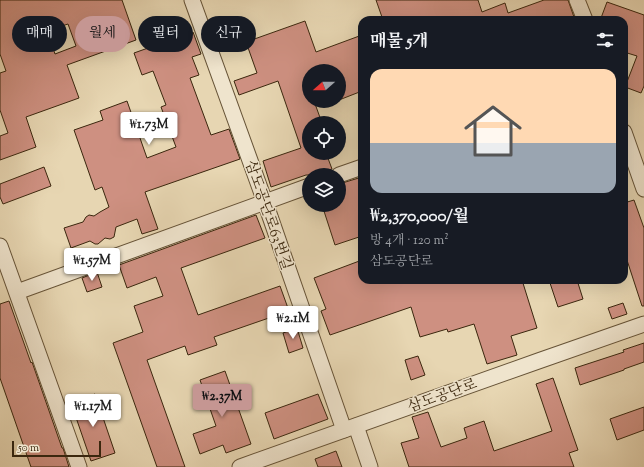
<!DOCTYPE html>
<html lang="ko">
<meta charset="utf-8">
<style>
body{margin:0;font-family:"Sorts Mill Goudy","Noto Serif KR",serif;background:#242831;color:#f1f3f6;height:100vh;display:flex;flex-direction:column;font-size:15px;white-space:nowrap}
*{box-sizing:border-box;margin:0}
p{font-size:13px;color:#9ea1a6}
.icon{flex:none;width:22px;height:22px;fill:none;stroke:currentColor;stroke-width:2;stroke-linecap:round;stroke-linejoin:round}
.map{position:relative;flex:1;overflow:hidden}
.details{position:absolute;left:358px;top:16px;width:270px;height:268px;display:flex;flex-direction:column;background:#171b24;border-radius:12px;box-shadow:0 4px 16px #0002}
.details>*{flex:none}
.hud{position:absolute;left:12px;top:16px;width:286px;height:36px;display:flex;gap:8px}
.needle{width:26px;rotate:249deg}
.controls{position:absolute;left:302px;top:64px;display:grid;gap:8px}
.controls a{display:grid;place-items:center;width:44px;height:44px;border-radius:50%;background:#171b24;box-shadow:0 4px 16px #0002;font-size:20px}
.scale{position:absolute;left:12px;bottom:10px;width:89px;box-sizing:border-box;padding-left:4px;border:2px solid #3b270e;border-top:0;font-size:11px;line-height:14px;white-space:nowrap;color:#3b270e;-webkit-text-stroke:3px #efe4cd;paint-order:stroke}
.price{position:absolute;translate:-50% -34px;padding:0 9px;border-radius:4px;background:#fff;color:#222;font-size:13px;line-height:26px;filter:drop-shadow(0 1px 2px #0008)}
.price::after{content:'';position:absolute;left:50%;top:24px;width:12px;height:9px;margin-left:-6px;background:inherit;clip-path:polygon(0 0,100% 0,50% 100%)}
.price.selected{background:#c59692;color:#111}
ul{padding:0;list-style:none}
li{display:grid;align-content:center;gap:8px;height:212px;padding:0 12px}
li+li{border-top:1px solid #363941}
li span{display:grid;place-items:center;height:124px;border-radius:12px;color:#555}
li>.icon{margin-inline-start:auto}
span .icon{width:72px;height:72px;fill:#fffc;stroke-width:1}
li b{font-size:17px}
h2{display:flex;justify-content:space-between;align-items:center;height:48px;padding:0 12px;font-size:17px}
.pill{padding:0 14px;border-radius:18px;background:#171b24;box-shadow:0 4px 16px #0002;font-size:14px;line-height:36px}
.pill.selected{background:#c59692;color:#111}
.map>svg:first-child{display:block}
.building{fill:#ce9081;stroke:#3b270e;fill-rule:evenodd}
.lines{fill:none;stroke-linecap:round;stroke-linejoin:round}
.minor-casing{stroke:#665337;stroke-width:17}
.minor{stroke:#efe4cd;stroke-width:15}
.labels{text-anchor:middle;stroke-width:3;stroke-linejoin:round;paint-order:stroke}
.street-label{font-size:15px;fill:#3b270e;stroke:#efe4cd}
</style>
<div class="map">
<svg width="644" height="467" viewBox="0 0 644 467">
<rect width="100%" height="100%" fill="#e7d6b2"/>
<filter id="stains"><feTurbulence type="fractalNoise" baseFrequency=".005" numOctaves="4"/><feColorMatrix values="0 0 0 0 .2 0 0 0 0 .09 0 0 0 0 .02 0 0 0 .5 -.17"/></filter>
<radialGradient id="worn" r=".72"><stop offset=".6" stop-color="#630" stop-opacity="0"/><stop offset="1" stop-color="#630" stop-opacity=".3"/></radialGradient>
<g class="building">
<path d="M0,0H122L136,40L67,65L79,98L26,117L36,147L0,160V136L8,133L0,110V73L6,71L0,54ZM68,24L76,46L55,54L47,31Z"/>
<path d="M376,0H478L482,12L505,3L508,13L544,0H568L575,20H383Z"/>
<path d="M607,2L644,15V86L641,93L625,87L637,56L624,52V20H606L601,18Z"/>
<path d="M305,21L316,52L362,35V91L339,100V71H309V101H314L322,123H309V153H326L332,169L313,175H306L271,187L263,161L301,148L278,81L239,95L234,81L257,73L246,42Z"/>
<path d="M193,32L201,54L192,57L199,75L190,78L211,135L229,129L240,159L145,192L158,229L142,234L137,219L116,227L114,237L110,239L105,238L98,244H95L90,241L71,248L64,228L83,222L86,217L89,215L94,216L100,212L109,207L102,187L95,190L74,130L103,120L100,111L127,101L147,158L176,147L161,107L166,105L153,71L142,75L134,53Z"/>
<path d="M44,167L51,186L3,204L0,197V184Z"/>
<path d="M362,177V236L335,245L322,205H339V184Z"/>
<path d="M634,200L644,228V306H642L624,251V203Z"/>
<path d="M256,215L265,238L181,268L198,315L280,286L289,311L214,337L217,345L188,355L185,346L147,360L185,467H157L113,343L143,332L134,306L163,296L156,277L127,288L119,265Z"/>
<path d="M362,260V280H522L537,328L511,336L517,355L487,364L474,324L448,332L447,329L420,337L411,307L330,335L321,311L326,309L314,278Z"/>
<path d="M97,272L102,287L87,292L82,278Z"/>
<path d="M549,280H577L583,299L558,307Z"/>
<path d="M9,301L31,363L32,362L62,448H63L69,467H31L0,378V304Z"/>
<path d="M623,303L627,314L612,319L608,308Z"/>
<path d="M297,328L303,348L289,353L283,333Z"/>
<path d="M644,343V362L624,369V370L580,385L575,368L624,352L623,350Z"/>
<path d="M418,356L425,375L411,380L405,360Z"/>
<path d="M225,371L251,444L226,453L223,445L200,454L193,434L216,426L200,380Z"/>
<path d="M553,378L578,450L569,453L574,467H409L401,443L419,438L412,417L428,412L441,447L467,438L464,428L484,421L494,451L552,431L536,384Z"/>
<path d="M95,394L115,453L91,461L71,403Z"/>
<path d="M318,394L328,419L274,439L265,413Z"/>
<path d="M644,407V430L617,440L610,419Z"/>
<path d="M336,451L342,467H318L315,459Z"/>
</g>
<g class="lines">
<g class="minor-casing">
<g id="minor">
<path d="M192,0L265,202L344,430"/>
<path d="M577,0L585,20"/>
<path d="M624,132L644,189"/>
<path d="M339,175L362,167"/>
<path d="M0,246L79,467"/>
<path d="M17,292L309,186"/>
<path d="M356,426L370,467"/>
<path d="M240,467C374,419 509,371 644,324"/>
</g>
</g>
<use href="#minor" class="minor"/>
</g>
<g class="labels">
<g class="street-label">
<text transform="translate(269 215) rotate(71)" y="5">삼도공단로63번길</text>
<text transform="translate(442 395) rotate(-20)" y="5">삼도공단로</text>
</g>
</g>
<rect width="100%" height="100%" filter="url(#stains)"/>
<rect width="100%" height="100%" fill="url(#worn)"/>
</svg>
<div class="controls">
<a><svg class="needle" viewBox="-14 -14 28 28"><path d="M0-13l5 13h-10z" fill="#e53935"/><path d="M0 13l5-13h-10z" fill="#9ea1a6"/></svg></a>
<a><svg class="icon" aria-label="locate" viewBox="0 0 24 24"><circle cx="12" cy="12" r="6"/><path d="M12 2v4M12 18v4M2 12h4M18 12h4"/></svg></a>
<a><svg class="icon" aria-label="layers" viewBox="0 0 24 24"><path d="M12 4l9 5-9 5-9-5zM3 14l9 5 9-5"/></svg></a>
</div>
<div class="scale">50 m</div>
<b class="price" style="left:149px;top:146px">₩1.73M</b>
<b class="price" style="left:92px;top:282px">₩1.57M</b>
<b class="price" style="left:293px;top:340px">₩2.1M</b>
<b class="price selected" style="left:222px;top:418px">₩2.37M</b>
<b class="price" style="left:93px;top:428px">₩1.17M</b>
<div class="hud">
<a class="pill">매매</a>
<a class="pill selected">월세</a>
<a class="pill">필터</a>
<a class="pill">신규</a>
</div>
<section class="details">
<h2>매물 5개<svg class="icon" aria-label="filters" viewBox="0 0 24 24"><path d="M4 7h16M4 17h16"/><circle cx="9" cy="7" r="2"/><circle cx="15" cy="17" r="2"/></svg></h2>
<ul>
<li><span style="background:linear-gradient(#ffd9b3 60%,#9aa5b1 0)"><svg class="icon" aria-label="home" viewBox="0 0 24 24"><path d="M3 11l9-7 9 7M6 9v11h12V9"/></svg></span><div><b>₩2,370,000/월</b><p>방 4개 · 120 m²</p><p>삼도공단로</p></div></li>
</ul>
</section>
</div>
